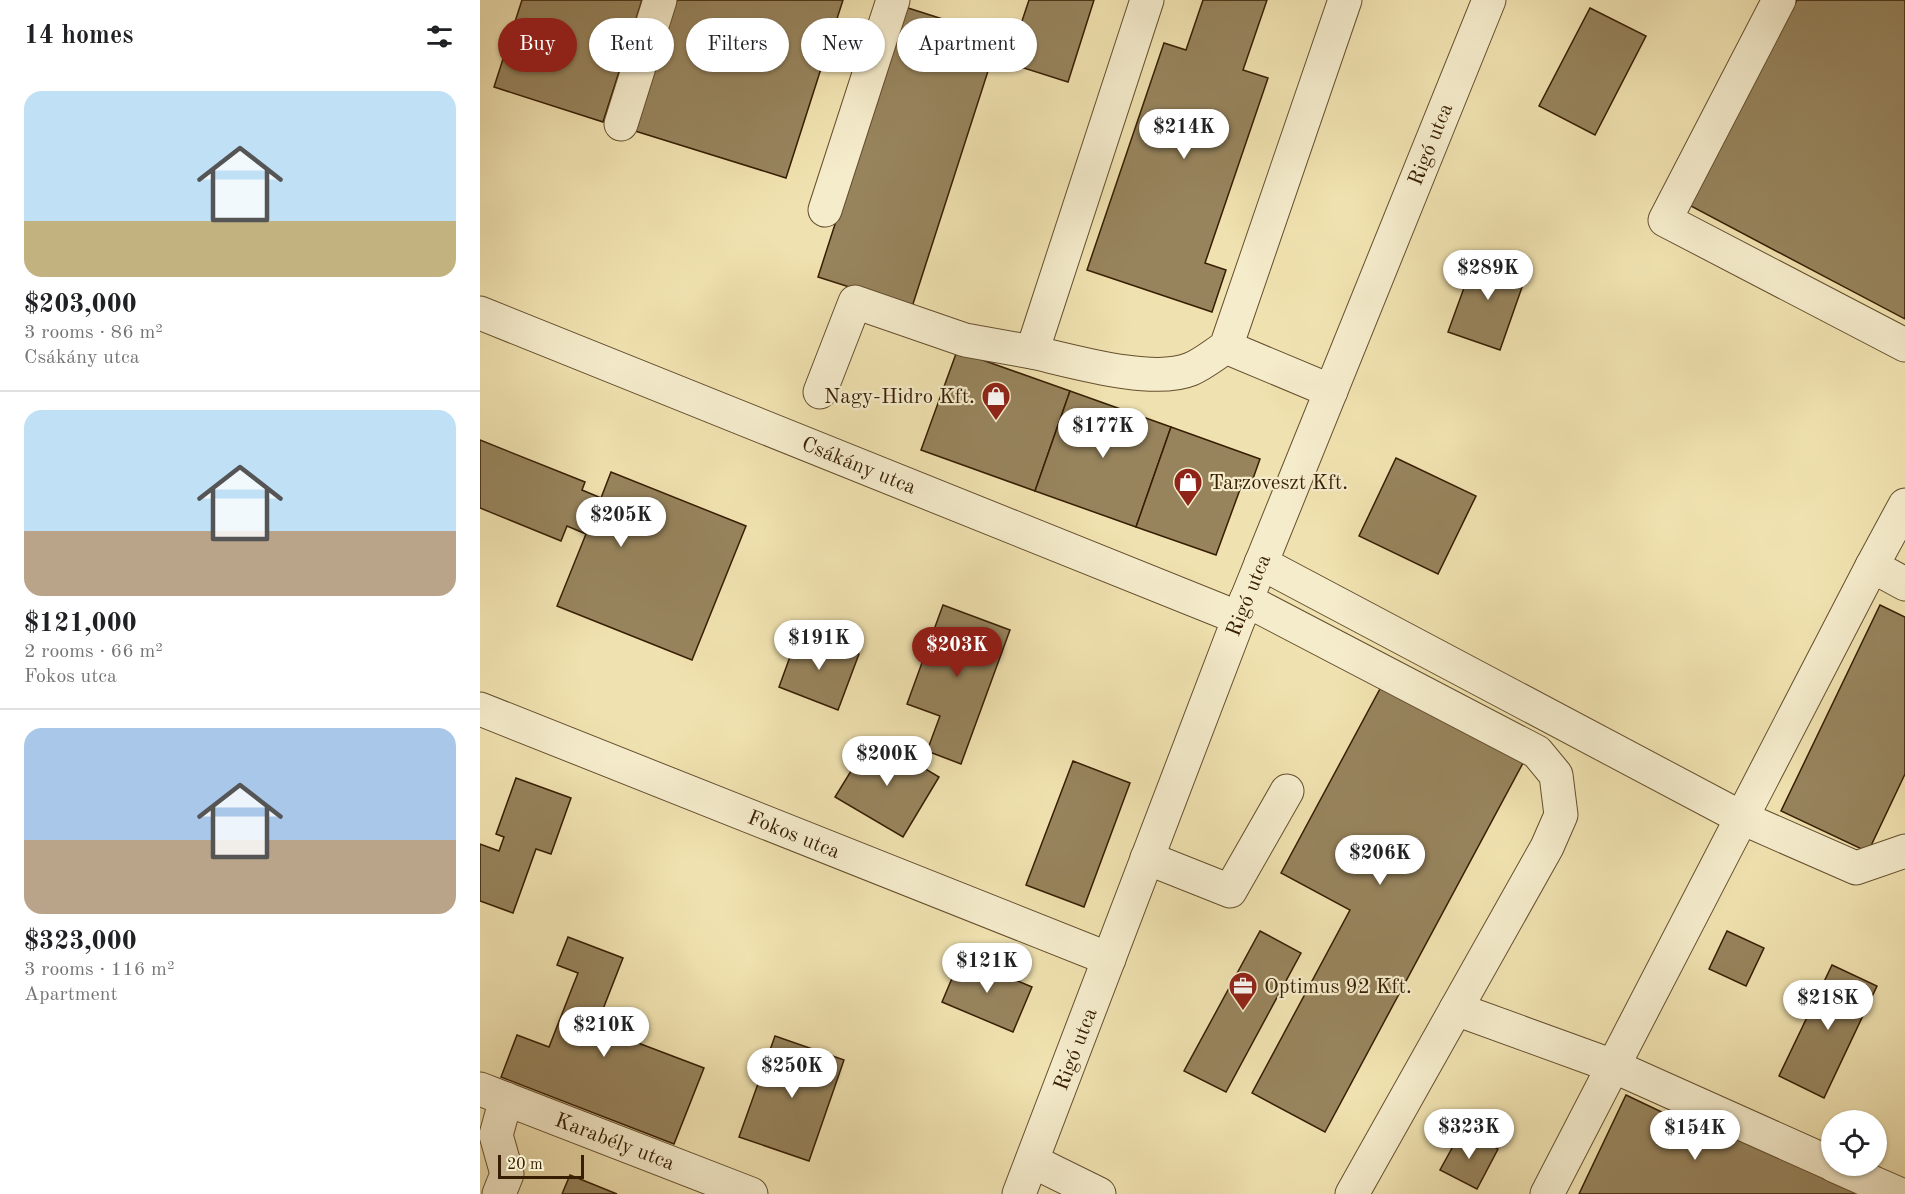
<!DOCTYPE html>
<meta charset="utf-8">
<style>
body{margin:0;font-family:"Old Standard TT",serif;background:#f2f2f2;color:#202124;height:100vh;display:flex;flex-direction:column;font-size:22px;white-space:nowrap}
*{box-sizing:border-box;margin:0}
p{font-size:20px;color:#757577}
.icon{flex:none;width:33px;height:33px;fill:none;stroke:currentColor;stroke-width:2;stroke-linecap:round;stroke-linejoin:round}
.map{position:relative;flex:1;overflow:hidden}
.drawer{display:flex;flex-direction:column;background:#fff;width:480px}
.drawer>*{flex:none}
.guide{position:absolute;left:18px;top:18px;width:570px;height:54px;display:flex;gap:12px}
.tools{position:absolute;left:1341px;top:1110px;display:grid;gap:12px}
.tools a{display:grid;place-items:center;width:66px;height:66px;border-radius:50%;background:#fff;box-shadow:0 2px 4px #0004;font-size:30px}
.scale{position:absolute;left:18px;bottom:15px;width:86px;box-sizing:border-box;padding-left:6px;border:3px solid #371e03;border-top:0;font-size:16px;line-height:21px;white-space:nowrap;color:#371e03;-webkit-text-stroke:4px #f5eccc;paint-order:stroke}
.price{position:absolute;translate:-50% -51px;padding:0 14px;border-radius:21px;background:#fff;color:#222;font-size:20px;line-height:39px;filter:drop-shadow(0 2px 3px #0008)}
.price::after{content:'';position:absolute;left:50%;top:36px;width:18px;height:14px;margin-left:-9px;background:inherit;clip-path:polygon(0 0,100% 0,50% 100%)}
.price.selected{background:#8f2418;color:#fff}
ul{padding:0;list-style:none}
li{display:grid;align-content:center;gap:12px;height:318px;padding:0 24px}
li+li{border-top:2px solid #e0e0e0}
li span{display:grid;place-items:center;height:186px;border-radius:18px;color:#555}
li>.icon{margin-inline-start:auto}
span .icon{width:108px;height:108px;fill:#fffc;stroke-width:1}
li b{font-size:26px}
h2{display:flex;justify-content:space-between;align-items:center;height:72px;padding:0 24px;font-size:26px}
.pill{padding:0 21px;border-radius:27px;background:#fff;box-shadow:0 2px 4px #0004;font-size:21px;line-height:54px}
.pill.selected{background:#8f2418;color:#fff}
main{display:flex;flex:1;min-height:0}
.map>svg:first-child{display:block}
.building{fill:#97845d;stroke:#371e03;stroke-width:1.5}
.lines{fill:none;stroke-linecap:round;stroke-linejoin:round}
.minor-casing{stroke:#654f2e;stroke-width:35}
.minor{stroke:#f5eccc;stroke-width:33}
.labels{text-anchor:middle;stroke-width:4.5;stroke-linejoin:round;paint-order:stroke}
.street-label{font-size:21px;fill:#371e03;stroke:#f5eccc}
.poi-label{font-size:21px;fill:#371e03;stroke:#f5eccc;text-anchor:start}
</style>
<main>
<section class="drawer">
<h2>14 homes<svg class="icon" aria-label="filters" viewBox="0 0 24 24"><path d="M4 7h16M4 17h16"/><circle cx="9" cy="7" r="2"/><circle cx="15" cy="17" r="2"/></svg></h2>
<ul>
<li><span style="background:linear-gradient(#bfe0f5 70%,#c2b280 0)"><svg class="icon" aria-label="home" viewBox="0 0 24 24"><path d="M3 11l9-7 9 7M6 9v11h12V9"/></svg></span><div><b>$203,000</b><p>3 rooms · 86 m²</p><p>Csákány utca</p></div></li>
<li><span style="background:linear-gradient(#bfe0f5 65%,#b9a48a 0)"><svg class="icon" aria-label="home" viewBox="0 0 24 24"><path d="M3 11l9-7 9 7M6 9v11h12V9"/></svg></span><div><b>$121,000</b><p>2 rooms · 66 m²</p><p>Fokos utca</p></div></li>
<li><span style="background:linear-gradient(#a9c7e8 60%,#b9a48a 0)"><svg class="icon" aria-label="home" viewBox="0 0 24 24"><path d="M3 11l9-7 9 7M6 9v11h12V9"/></svg></span><div><b>$323,000</b><p>3 rooms · 116 m²</p><p>Apartment</p></div></li>
</ul>
</section>
<div class="map">
<svg width="1425" height="1194" viewBox="0 0 1425 1194">
<rect width="100%" height="100%" fill="#f0e2b0"/>
<filter id="stains"><feTurbulence type="fractalNoise" baseFrequency=".00333" numOctaves="4"/><feColorMatrix values="0 0 0 0 .2 0 0 0 0 .09 0 0 0 0 .02 0 0 0 .5 -.17"/></filter>
<radialGradient id="worn" r=".72"><stop offset=".6" stop-color="#630" stop-opacity="0"/><stop offset="1" stop-color="#630" stop-opacity=".3"/></radialGradient>
<g class="building">
<path d="M42,0H162L123,122L14,87Z"/>
<path d="M197,0H363L306,178L155,131Z"/>
<path d="M549,0H614L588,82L528,63Z"/>
<path d="M723,0H787L763,70L788,78L725,263L746,270L732,312L607,270L684,43L706,50Z"/>
<path d="M1317,0H1425V319L1209,205Z"/>
<path d="M425,7L519,37L432,307L338,277Z"/>
<path d="M1110,8L1166,36L1115,135L1059,106Z"/>
<path d="M997,252L1048,270L1020,350L968,332Z"/>
<path d="M477,351L590,391L555,491L441,450Z"/>
<path d="M590,391L691,427L656,527L555,491Z"/>
<path d="M691,427L780,459L770,487L762,484L736,555L656,527Z"/>
<path d="M0,440L105,482L102,490L121,498L131,472L266,526L212,660L77,606L106,534L87,526L81,541L0,508Z"/>
<path d="M916,458L996,496L958,574L879,536Z"/>
<path d="M463,605L530,630L481,764L447,751L460,716L427,704Z"/>
<path d="M1400,605L1425,617V774L1388,852L1301,811Z"/>
<path d="M319,632L379,654L358,710L299,687Z"/>
<path d="M901,687L1043,763L845,1132L772,1093L870,910L801,873Z"/>
<path d="M392,737L459,777L423,837L355,797Z"/>
<path d="M593,761L650,783L604,907L546,885Z"/>
<path d="M36,778L91,798L71,854L56,849L33,913L0,901V844L19,851L24,837L16,834Z"/>
<path d="M780,931L821,953L746,1092L704,1071Z"/>
<path d="M1247,931L1284,948L1266,986L1229,969Z"/>
<path d="M88,937L143,958L116,1027L224,1068L194,1144L21,1077L37,1035L69,1047L98,973L77,965Z"/>
<path d="M481,957L552,987L533,1032L462,1002Z"/>
<path d="M1352,965L1397,986L1344,1098L1299,1076Z"/>
<path d="M295,1036L364,1060L329,1161L259,1137Z"/>
<path d="M1146,1095L1236,1138L1242,1125L1388,1194H1099Z"/>
<path d="M982,1130L1018,1149L997,1189L960,1170Z"/>
<path d="M90,1175L137,1194H82Z"/>
</g>
<g class="lines">
<g class="minor-casing">
<g id="minor">
<path d="M667,0L552,352C592,361 673,385 711,369C723,364 735,354 746,347L865,0"/>
<path d="M1299,0L1185,220L1425,345"/>
<path d="M141,124L180,0"/>
<path d="M345,210L413,0"/>
<path d="M0,313L759,618"/>
<path d="M746,347L851,391"/>
<path d="M340,392L375,302L485,340L552,352"/>
<path d="M781,563L1262,818L1376,868L1425,851"/>
<path d="M1392,566L1425,505"/>
<path d="M766,600L1057,752L1076,775L1081,815L1067,847L872,1194"/>
<path d="M0,709L629,959"/>
<path d="M667,858L750,891L807,791"/>
<path d="M976,1009L1133,1066L1352,1164"/>
<path d="M0,1089L271,1194"/>
<path d="M552,1161L619,1194"/>
<path d="M1355,1166L1419,1194"/>
<path d="M19,1194L27,1174L16,1135L26,1099"/>
<path d="M539,1194L759,618L1009,0"/>
<path d="M1067,1194L1392,566L1425,584"/>
</g>
</g>
<use href="#minor" class="minor"/>
</g>
<defs>
<g id="shop-pin" transform="scale(1.5)"><path d="M0 17L-7.5 6A9.5 9.5 0 1 1 7.5 6Z" fill="#8f2418" stroke="#f5eccc"/><path d="M-5-2.5h2.3a2.7 3.5 0 0 1 5.4 0H5L5.5 6h-11ZM-1.5-2.5h3a1.5 2.3 0 0 0-3 0Z" fill="#fff"/></g>
<g id="office-pin" transform="scale(1.5)"><path d="M0 17L-7.5 6A9.5 9.5 0 1 1 7.5 6Z" fill="#8f2418" stroke="#f5eccc"/><path d="M-6-3h4V-5.5h4V-3h4V5H-6ZM-1-4.5V-3h2v-1.5ZM-6 0V1H6V0Z" fill="#fff"/></g>
</defs>
<g fill-rule="evenodd">
<use href="#shop-pin" x="516" y="396"/>
<use href="#shop-pin" x="708" y="482"/>
<use href="#office-pin" x="763" y="986"/>
</g>
<g class="labels">
<g class="street-label">
<text transform="translate(950 144) rotate(-68)" y="7">Rigó utca</text>
<text transform="translate(379 465) rotate(22)" y="7">Csákány utca</text>
<text transform="translate(768 595) rotate(-68)" y="7">Rigó utca</text>
<text transform="translate(314 834) rotate(22)" y="7">Fokos utca</text>
<text transform="translate(595 1049) rotate(-69)" y="7">Rigó utca</text>
<text transform="translate(135 1141) rotate(21)" y="7">Karabély utca</text>
</g>
<g class="poi-label">
<text x="495" y="403" text-anchor="end">Nagy-Hidro Kft.</text>
<text x="729" y="489">Tarzoveszt Kft.</text>
<text x="784" y="993">Optimus 92 Kft.</text>
</g>
</g>
<rect width="100%" height="100%" filter="url(#stains)"/>
<rect width="100%" height="100%" fill="url(#worn)"/>
</svg>
<div class="tools">
<a><svg class="icon" aria-label="locate" viewBox="0 0 24 24"><circle cx="12" cy="12" r="6"/><path d="M12 2v4M12 18v4M2 12h4M18 12h4"/></svg></a>
</div>
<div class="scale">20 m</div>
<b class="price" style="left:704px;top:160px">$214K</b>
<b class="price" style="left:1008px;top:301px">$289K</b>
<b class="price" style="left:623px;top:459px">$177K</b>
<b class="price" style="left:141px;top:548px">$205K</b>
<b class="price" style="left:339px;top:671px">$191K</b>
<b class="price selected" style="left:477px;top:678px">$203K</b>
<b class="price" style="left:407px;top:787px">$200K</b>
<b class="price" style="left:900px;top:886px">$206K</b>
<b class="price" style="left:507px;top:994px">$121K</b>
<b class="price" style="left:1348px;top:1031px">$218K</b>
<b class="price" style="left:124px;top:1058px">$210K</b>
<b class="price" style="left:312px;top:1099px">$250K</b>
<b class="price" style="left:989px;top:1160px">$323K</b>
<b class="price" style="left:1215px;top:1161px">$154K</b>
<div class="guide">
<a class="pill selected">Buy</a>
<a class="pill">Rent</a>
<a class="pill">Filters</a>
<a class="pill">New</a>
<a class="pill">Apartment</a>
</div>
</div>
</main>
